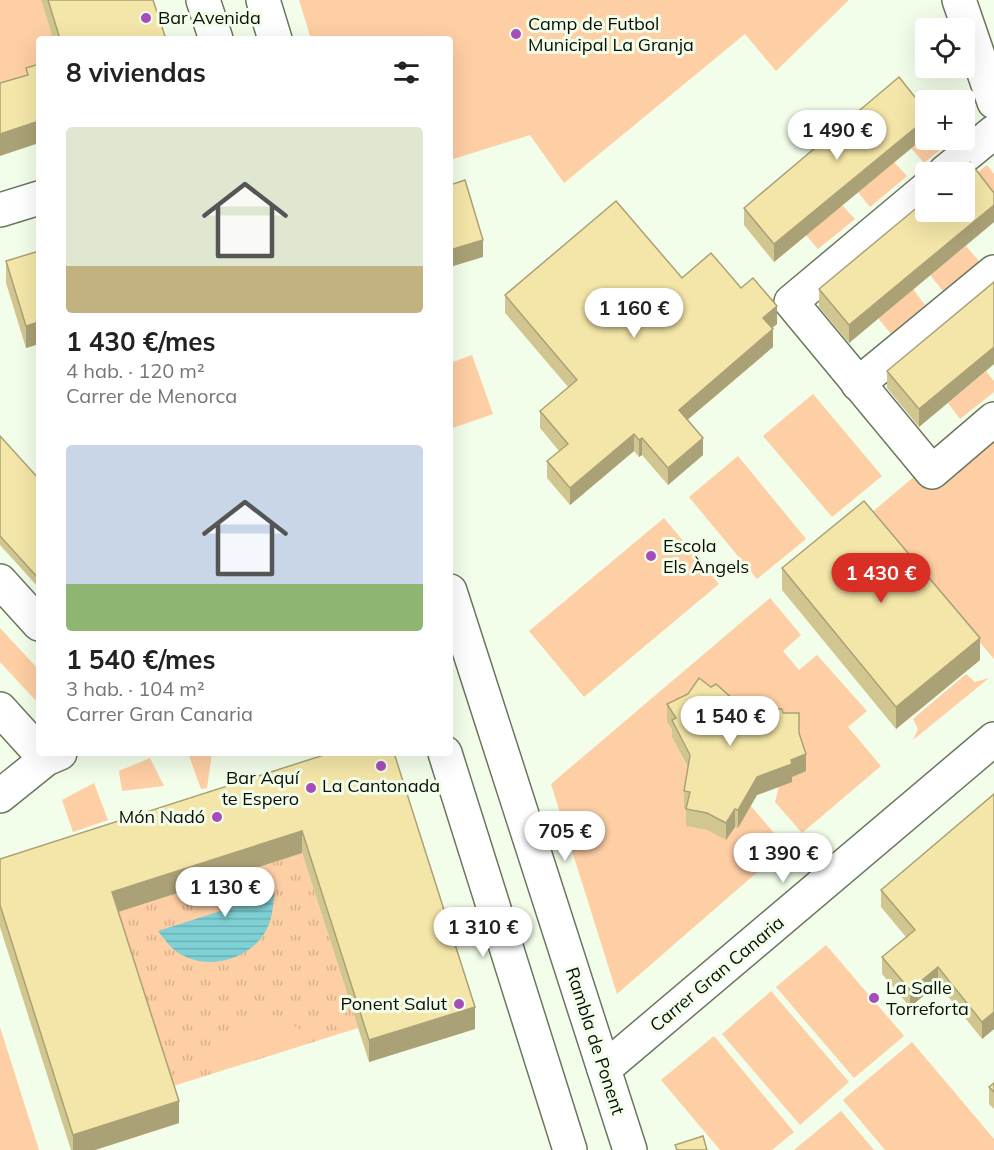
<!DOCTYPE html>
<html lang="es">
<meta charset="utf-8">
<style>
body{margin:0;font-family:Mulish,sans-serif;background:#f6f6f6;color:#222;height:100vh;display:flex;flex-direction:column;font-size:22px;white-space:nowrap}
*{box-sizing:border-box;margin:0}
p{font-size:20px;color:#767676}
.icon{flex:none;width:33px;height:33px;fill:none;stroke:currentColor;stroke-width:2;stroke-linecap:round;stroke-linejoin:round}
.map{position:relative;flex:1;overflow:hidden}
.side{position:absolute;left:36px;top:36px;width:417px;height:720px;display:flex;flex-direction:column;background:#fff;border-radius:6px;box-shadow:0 6px 24px #0002}
.side>*{flex:none}
.controls{position:absolute;left:915px;top:18px;display:grid;gap:12px}
.controls a{display:grid;place-items:center;width:60px;height:60px;border-radius:6px;background:#fff;box-shadow:0 6px 24px #0002;font-size:30px}
.price{position:absolute;translate:-50% -51px;padding:0 14px;border-radius:21px;background:#fff;color:#222;font-size:20px;line-height:39px;filter:drop-shadow(0 2px 3px #0008)}
.price::after{content:'';position:absolute;left:50%;top:36px;width:18px;height:14px;margin-left:-9px;background:inherit;clip-path:polygon(0 0,100% 0,50% 100%)}
.price.active{background:#d93025;color:#fff}
ul{padding:0;list-style:none}
li{display:grid;align-content:center;gap:12px;height:318px;padding:0 30px}
li span{display:grid;place-items:center;height:186px;border-radius:6px;color:#555}
li>.icon{margin-inline-start:auto}
span .icon{width:108px;height:108px;fill:#fffc;stroke-width:1}
li b{font-size:26px}
h2{display:flex;justify-content:space-between;align-items:center;height:72px;padding:0 30px;font-size:26px}
.map>svg:first-child{display:block}
.grass{fill:url(#grass-tufts)}
.green{fill:#fecea4}
.water{fill:url(#water-rules)}
.lines{fill:none;stroke-linecap:round;stroke-linejoin:round}
.minor-casing{stroke:#6a7760;stroke-width:36}
.minor{stroke:#fff;stroke-width:33}
.wall{fill:#d2c690}
.shaded-wall{fill:#aba176}
.building{fill:#f4e6a8;stroke:#aba176;stroke-width:1.5}
.poi-dot{fill:#a54dbb;stroke:#f2fee9;stroke-width:2}
.labels{text-anchor:middle;stroke-width:6;stroke-linejoin:round;paint-order:stroke}
.poi-label{font-size:18px;fill:#0b0f07;stroke:#f2fee9;text-anchor:start}
.street-label{font-size:18px;fill:#0b0f07;stroke:#f2fee9}
</style>
<div class="map">
<svg width="994" height="1150" viewBox="0 0 994 1150">
<defs>
<pattern id="grass-tufts" width="24" height="20" patternUnits="userSpaceOnUse" patternTransform="scale(1.5)"><rect width="24" height="20" fill="#fecea4"/><path d="M3 7l-1-3M5 7V3M7 7l1-3M15 17l-1-3M17 17v-4M19 17l1-3" fill="none" stroke="#d8b08c"/></pattern>
<pattern id="water-rules" width="6" height="5" patternUnits="userSpaceOnUse" patternTransform="scale(1.5)"><rect width="6" height="5" fill="#7ed0d5"/><path d="M0 2.5h6" fill="none" stroke="#6cb1b5"/></pattern>
</defs>
<rect width="100%" height="100%" fill="#f2fee9"/>
<path class="grass" d="M302,853L358,1028L167,1088L112,914Z"/>
<g class="green">
<path d="M0,0H41L53,39H39V93L0,105Z"/>
<path d="M299,0H849L776,71L745,34L564,183L530,135L450,160V39H311Z"/>
<path d="M925,136L926,140H952L924,163L911,148Z"/>
<path d="M894,162L907,176L870,207L858,192Z"/>
<path d="M987,165L994,174V210L970,179Z"/>
<path d="M842,205L855,219L818,249L806,235Z"/>
<path d="M966,246L979,261L943,291L930,275Z"/>
<path d="M913,289L925,305L891,334L878,318Z"/>
<path d="M472,355L493,414L450,429V363Z"/>
<path d="M986,371L994,381V392L960,419L948,403Z"/>
<path d="M813,394L882,476L832,517L763,436Z"/>
<path d="M994,435V659L870,514L916,475L928,490Z"/>
<path d="M738,456L806,539L757,579L689,497Z"/>
<path d="M664,518L719,584L584,697L529,631Z"/>
<path d="M770,598L801,635L783,651L799,670L817,655L867,711L848,727L881,766L802,833L775,802L779,786L676,735L672,737L690,773L684,807L690,809L687,826L707,830L738,827L751,806L786,847L617,994L551,784Z"/>
<path d="M0,628L39,670V704L0,662Z"/>
<path d="M966,674L975,682L989,678L913,740L918,729L913,719Z"/>
<path d="M188,753H212L207,788L201,789Z"/>
<path d="M150,758L164,786L122,791L119,771Z"/>
<path d="M94,783L108,820L73,832L62,800Z"/>
<path d="M826,945L904,1036L854,1078L776,987Z"/>
<path d="M771,991L849,1082L800,1125L722,1034Z"/>
<path d="M276,1015L306,1033L313,1041L215,1072C220,1032 234,1016 276,1015Z"/>
<path d="M0,1027L39,1150H0Z"/>
<path d="M714,1036L794,1132L772,1150H720L661,1080Z"/>
<path d="M912,1042L994,1139V1150H885L843,1100Z"/>
<path d="M841,1111L874,1150H794Z"/>
</g>
<path class="water" d="M274,894C273,908 272,922 264,934C244,963 201,972 173,949C168,944 163,937 158,931Z"/>
<g class="lines">
<g class="minor-casing">
<g id="minor">
<path d="M203,0L216,39"/>
<path d="M263,0L275,39"/>
<path d="M959,0L994,102"/>
<path d="M945,172L994,132"/>
<path d="M926,189L791,302L932,472L994,419"/>
<path d="M0,210L39,198"/>
<path d="M858,384L994,272"/>
<path d="M0,581L39,624"/>
<path d="M450,591L630,1150"/>
<path d="M0,709L39,752"/>
<path d="M445,753L570,1150"/>
<path d="M0,796L46,759L60,753"/>
<path d="M604,1069L994,739"/>
</g>
</g>
<use href="#minor" class="minor"/>
</g>
<g class="wall">
<path d="M41,0H153L166,39H53Z"/>
<path d="M926,111V136L774,262L744,225V208Z"/>
<path d="M994,193V222L849,343L819,307V289Z"/>
<path d="M39,251V344L26,348L6,283V261Z"/>
<path d="M682,278L741,288L777,324L772,328L773,347L687,420L703,455L668,485L642,455L639,457L634,451L570,505L547,478V461L559,451L540,428V411L568,387L505,313V295Z"/>
<path d="M994,282V364L919,427L887,388V371Z"/>
<path d="M0,436L39,479V588L0,545Z"/>
<path d="M782,568L980,660L896,729L782,590Z"/>
<path d="M667,704L744,709L783,713L799,733L806,771L792,777V782L757,795L738,828L735,827L726,840L707,830L686,826V809L684,808V791L688,768L672,737V729L667,722Z"/>
<path d="M330,753L475,1029L369,1062L302,853L118,912L179,1123L95,1150H71L0,927V859Z"/>
<path d="M994,794V1029L982,1039L938,984L910,1007L882,974V957L906,937L881,907V890Z"/>
<path d="M994,1083V1109L989,1104V1087Z"/>
</g>
<g class="shaded-wall">
<path d="M926,119V136L774,262V244Z"/>
<path d="M39,121V143L0,156V134Z"/>
<path d="M994,205V222L849,343V325Z"/>
<path d="M483,240V257L450,267V250Z"/>
<path d="M777,306V324L763,335V318Z"/>
<path d="M39,322V344L26,348V326Z"/>
<path d="M773,329V347L679,427V410Z"/>
<path d="M994,347V364L919,427V409Z"/>
<path d="M634,434V451L570,505V488Z"/>
<path d="M642,438V455L639,457V440Z"/>
<path d="M703,438V455L668,485V468Z"/>
<path d="M980,638V660L896,729V707Z"/>
<path d="M806,754V771L792,777V782L757,795L738,828V810L757,777L791,760Z"/>
<path d="M735,809V827L726,840V823Z"/>
<path d="M302,831V853L112,914V892Z"/>
<path d="M938,967V984L910,1007V990Z"/>
<path d="M475,1007V1029L369,1062V1040Z"/>
<path d="M994,1012V1029L982,1039V1022Z"/>
<path d="M179,1101V1123L95,1150H73V1135Z"/>
</g>
<g class="building">
<path d="M48,0H153L166,39H60Z"/>
<path d="M39,64V121L0,134V83L28,75L26,68Z"/>
<path d="M899,77L926,111V119L774,244L744,208Z"/>
<path d="M970,162L994,193V205L849,325L819,289L926,200V212H964V172H958Z"/>
<path d="M465,180L483,240L450,250V185Z"/>
<path d="M616,201L682,278L711,253L741,288L753,278L777,306L763,318L773,329L679,410L703,438L668,468L642,438L639,440L634,434L570,488L547,461L568,444L540,411L577,380L505,295Z"/>
<path d="M39,251V322L26,326L6,261Z"/>
<path d="M994,282V347L919,409L887,371Z"/>
<path d="M0,436L39,479V579L0,536Z"/>
<path d="M864,501L980,638L896,707L782,568Z"/>
<path d="M699,678L711,687L716,684L744,709H782L783,713H799V733L806,754L791,760L792,764L757,777L738,810L735,809L726,823L707,813L686,809L690,792L684,791L690,755L672,720L676,718L667,704L688,694Z"/>
<path d="M330,753H394L475,1007L369,1040L302,831L112,892L179,1101L73,1135L0,905V859Z"/>
<path d="M994,794V1012L982,1022L938,967L910,990L882,957L915,930L881,890Z"/>
<path d="M994,1083V1092L989,1087Z"/>
<path d="M703,1136L707,1150H677L675,1145Z"/>
</g>
<g class="poi-dot">
<circle cx="146" cy="18" r="6"/>
<circle cx="516" cy="34" r="6"/>
<circle cx="651" cy="556" r="6"/>
<circle cx="381" cy="766" r="6"/>
<circle cx="311" cy="788" r="6"/>
<circle cx="217" cy="817" r="6"/>
<circle cx="874" cy="998" r="6"/>
<circle cx="459" cy="1004" r="6"/>
</g>
<g class="labels">
<g class="poi-label">
<text x="158" y="24">Bar Avenida</text>
<text x="528" y="30">Camp de Futbol<tspan x="528" dy="21">Municipal La Granja</tspan></text>
<text x="663" y="552">Escola<tspan x="663" dy="21">Els Àngels</tspan></text>
<text x="299" y="784" text-anchor="end">Bar Aquí<tspan x="299" dy="21">te Espero</tspan></text>
<text x="381" y="792" text-anchor="middle">La Cantonada</text>
<text x="205" y="823" text-anchor="end">Món Nadó</text>
<text x="886" y="994">La Salle<tspan x="886" dy="21">Torreforta</tspan></text>
<text x="447" y="1010" text-anchor="end">Ponent Salut</text>
</g>
<g class="street-label">
<text transform="translate(717 974) rotate(-40)" y="6">Carrer Gran Canaria</text>
<text transform="translate(595 1041) rotate(72)" y="6">Rambla de Ponent</text>
</g>
</g>
</svg>
<div class="controls">
<a><svg class="icon" aria-label="locate" viewBox="0 0 24 24"><circle cx="12" cy="12" r="6"/><path d="M12 2v4M12 18v4M2 12h4M18 12h4"/></svg></a>
<a>+</a>
<a>−</a>
</div>
<b class="price" style="left:837px;top:161px">1 490 €</b>
<b class="price" style="left:634px;top:339px">1 160 €</b>
<b class="price active" style="left:881px;top:604px">1 430 €</b>
<b class="price" style="left:730px;top:747px">1 540 €</b>
<b class="price" style="left:565px;top:862px">705 €</b>
<b class="price" style="left:783px;top:884px">1 390 €</b>
<b class="price" style="left:225px;top:918px">1 130 €</b>
<b class="price" style="left:483px;top:958px">1 310 €</b>
<section class="side">
<h2>8 viviendas<svg class="icon" aria-label="filters" viewBox="0 0 24 24"><path d="M4 7h16M4 17h16"/><circle cx="9" cy="7" r="2"/><circle cx="15" cy="17" r="2"/></svg></h2>
<ul>
<li><span style="background:linear-gradient(#dfe7d0 75%,#c2b280 0)"><svg class="icon" aria-label="home" viewBox="0 0 24 24"><path d="M3 11l9-7 9 7M6 9v11h12V9"/></svg></span><div><b>1 430 €/mes</b><p>4 hab. · 120 m²</p><p>Carrer de Menorca</p></div></li>
<li><span style="background:linear-gradient(#c9d6e8 75%,#8fb573 0)"><svg class="icon" aria-label="home" viewBox="0 0 24 24"><path d="M3 11l9-7 9 7M6 9v11h12V9"/></svg></span><div><b>1 540 €/mes</b><p>3 hab. · 104 m²</p><p>Carrer Gran Canaria</p></div></li>
</ul>
</section>
</div>
